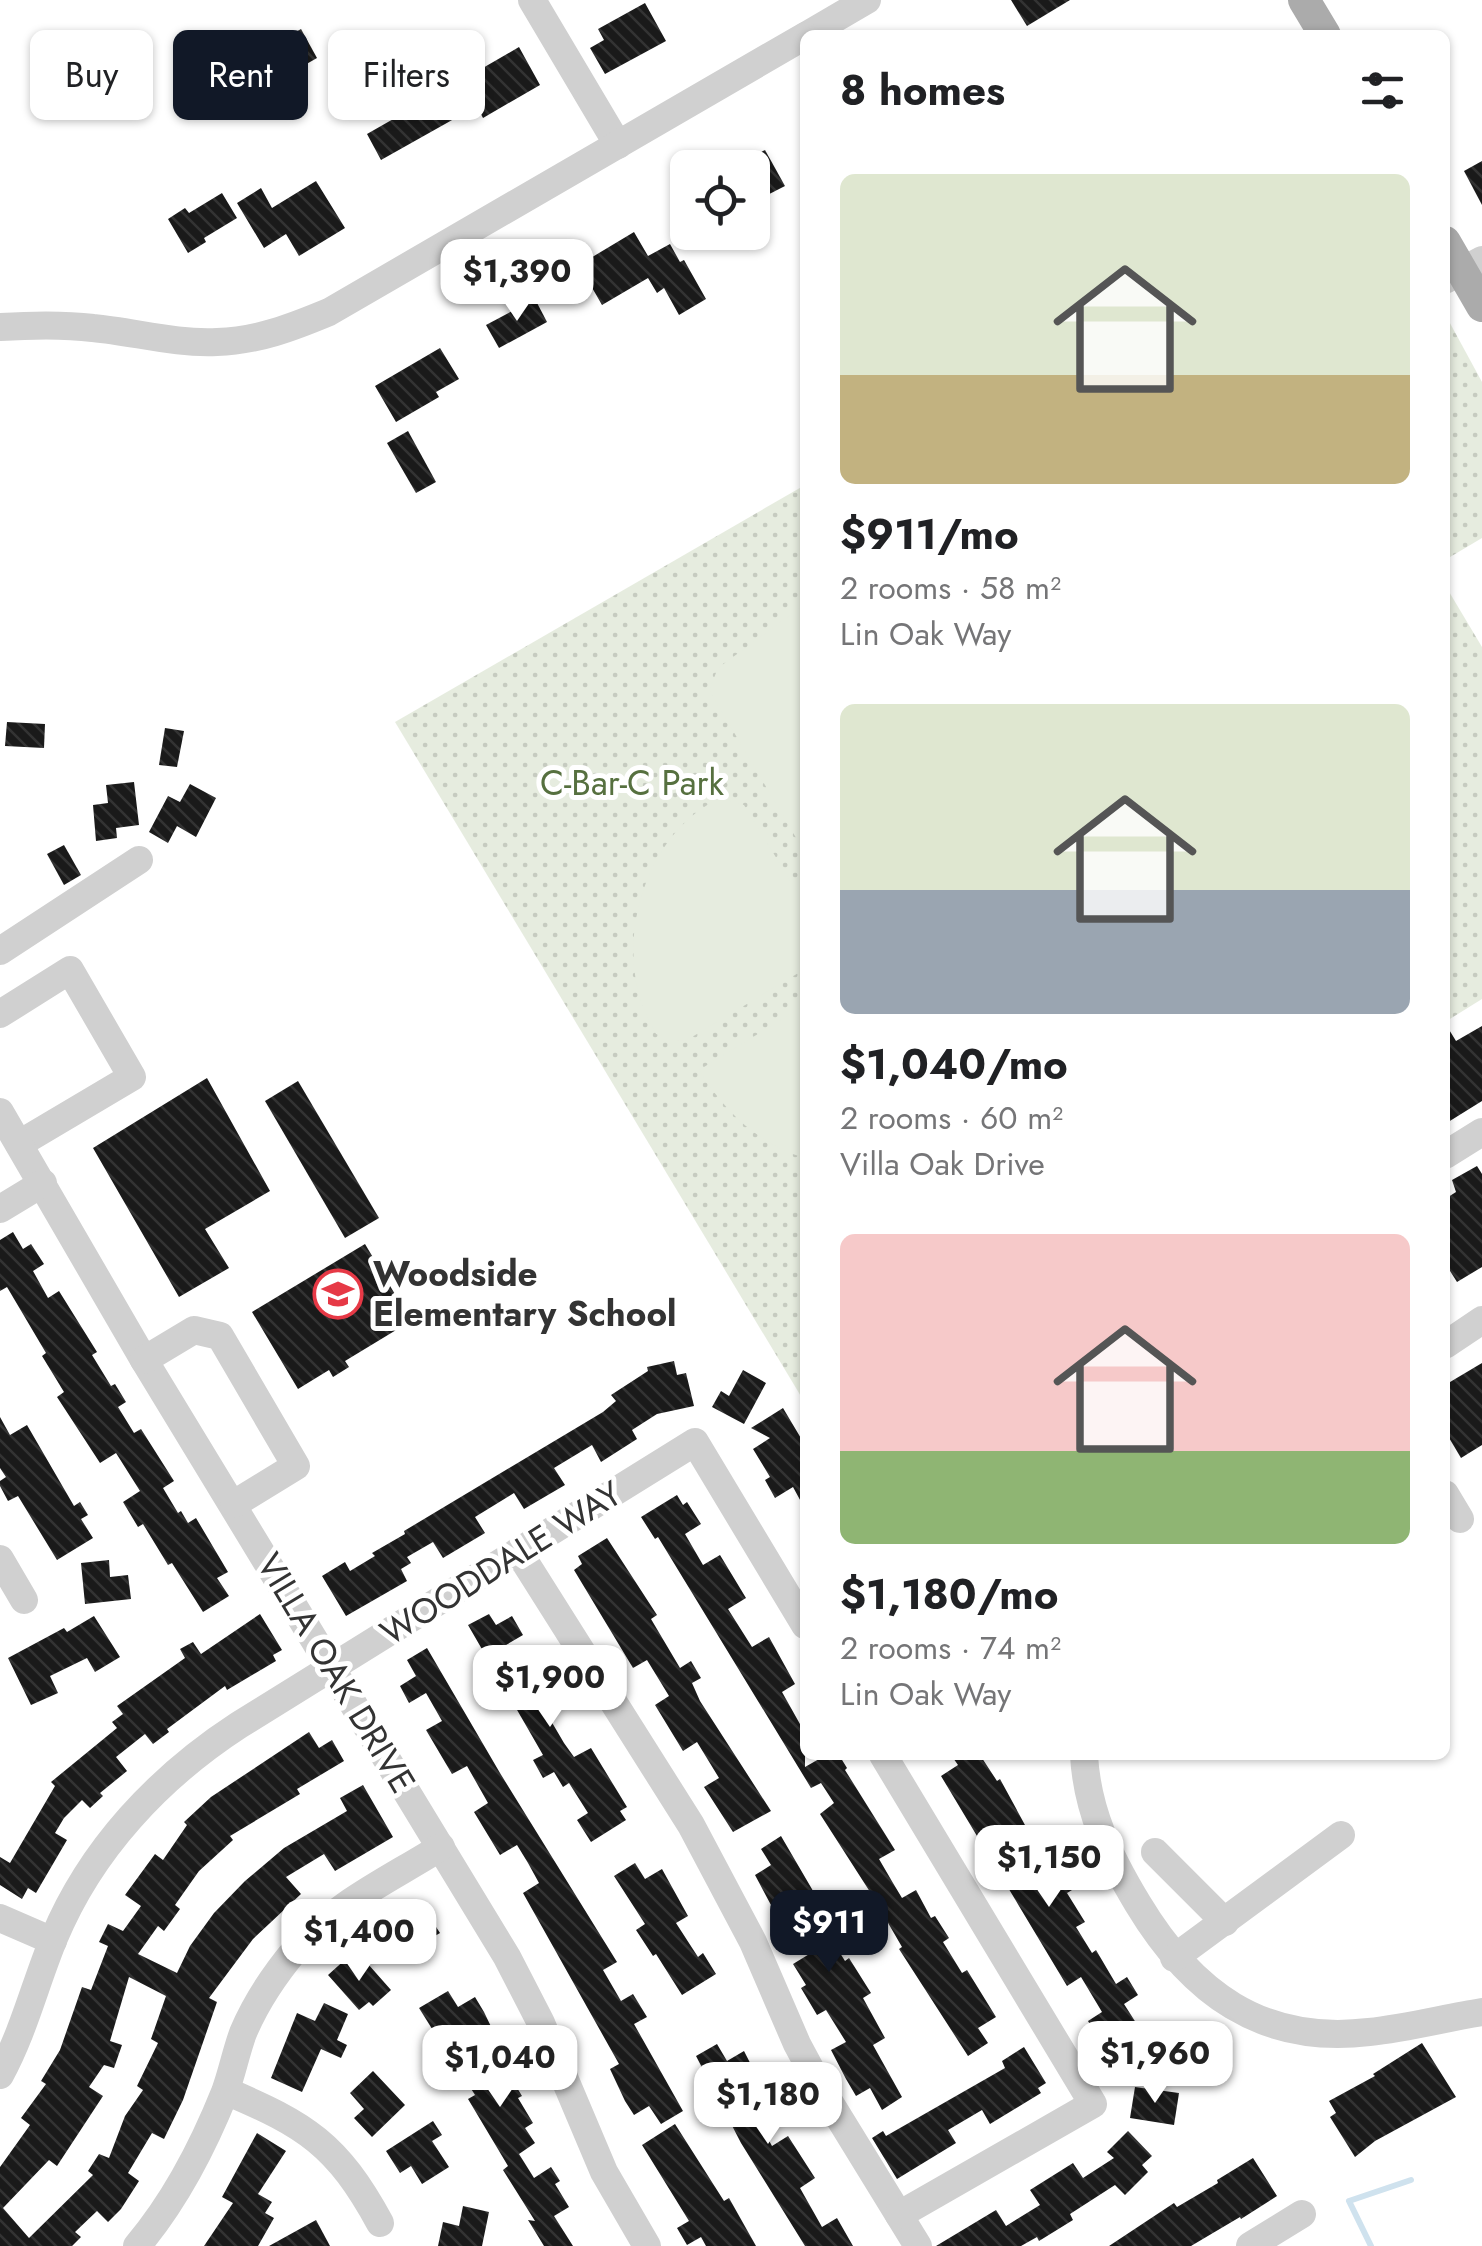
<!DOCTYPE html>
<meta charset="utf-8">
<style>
body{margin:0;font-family:Jost,sans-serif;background:#f6f6f6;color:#202124;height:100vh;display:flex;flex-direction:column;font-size:38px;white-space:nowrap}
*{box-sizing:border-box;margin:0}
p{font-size:32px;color:#757577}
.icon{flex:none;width:55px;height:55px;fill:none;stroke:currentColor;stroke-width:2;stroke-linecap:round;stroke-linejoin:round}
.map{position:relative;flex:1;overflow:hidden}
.side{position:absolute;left:800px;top:30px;width:650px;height:1730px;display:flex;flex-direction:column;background:#fff;border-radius:15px;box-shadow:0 2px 8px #0004}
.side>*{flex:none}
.hud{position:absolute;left:30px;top:30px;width:620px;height:90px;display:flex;gap:20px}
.fabs{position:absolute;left:670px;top:150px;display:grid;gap:20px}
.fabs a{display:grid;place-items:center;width:100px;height:100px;border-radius:15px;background:#fff;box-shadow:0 2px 8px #0004;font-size:50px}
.price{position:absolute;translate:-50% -85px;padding:0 22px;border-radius:20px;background:#fff;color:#222;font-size:32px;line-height:65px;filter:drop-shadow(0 2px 5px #0008)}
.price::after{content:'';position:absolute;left:50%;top:60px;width:30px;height:22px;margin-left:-15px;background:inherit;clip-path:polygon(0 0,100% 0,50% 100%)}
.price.current{background:#111827;color:#fff}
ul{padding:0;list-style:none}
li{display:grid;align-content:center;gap:20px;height:530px;padding:0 40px}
li span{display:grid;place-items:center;height:310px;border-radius:15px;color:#555}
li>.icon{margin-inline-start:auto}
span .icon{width:180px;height:180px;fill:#fffc;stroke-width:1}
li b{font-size:42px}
h2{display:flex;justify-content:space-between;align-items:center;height:120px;padding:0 40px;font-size:42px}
.chip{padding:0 35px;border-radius:15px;background:#fff;box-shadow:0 2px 8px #0004;font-size:35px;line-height:90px}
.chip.current{background:#111827;color:#fff}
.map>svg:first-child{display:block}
.grass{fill:url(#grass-dots)}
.pitch{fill:#e6ecdf}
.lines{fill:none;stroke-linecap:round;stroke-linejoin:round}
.stream{stroke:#cfe2ee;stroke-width:6}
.building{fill:url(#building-back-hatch);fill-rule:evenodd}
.minor{stroke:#d0d0d0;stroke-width:28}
.major{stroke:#ababab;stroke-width:32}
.labels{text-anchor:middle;stroke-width:10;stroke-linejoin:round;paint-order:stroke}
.park-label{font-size:35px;fill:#56703f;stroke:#fff}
.poi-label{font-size:35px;font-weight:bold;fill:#333;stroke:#fff;text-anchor:start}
.street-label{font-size:35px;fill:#333;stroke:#fff}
</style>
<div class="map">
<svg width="1482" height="2246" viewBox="0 0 1482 2246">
<defs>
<pattern id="grass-dots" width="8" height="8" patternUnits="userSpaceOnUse" patternTransform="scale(2.5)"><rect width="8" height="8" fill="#e6ecdf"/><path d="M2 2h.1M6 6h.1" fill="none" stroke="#c6cbc0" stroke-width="1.8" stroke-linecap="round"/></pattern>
<pattern id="building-back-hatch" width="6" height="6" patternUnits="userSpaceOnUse" patternTransform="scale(2.5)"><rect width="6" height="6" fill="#1a1a1a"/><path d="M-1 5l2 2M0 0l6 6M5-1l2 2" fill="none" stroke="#333"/></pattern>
</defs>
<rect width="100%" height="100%" fill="#fff"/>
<g class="grass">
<path d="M1445,314L1482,382V538L1445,560Z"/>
<path d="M805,485V1403L395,722Z"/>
<path d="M1445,585L1482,647V999L1445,1022Z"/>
</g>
<g class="pitch">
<path d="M805,604V853L709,690L718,668Z"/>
<path d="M720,798L744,805L805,905V969L687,1040L677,1041L656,1034C649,1020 641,1006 638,991C621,921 652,830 720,798Z"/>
<path d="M805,1005V1158C758,1144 724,1111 699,1070Z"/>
</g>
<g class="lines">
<path class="stream" d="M1371,2246L1349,2201L1411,2180"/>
</g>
<g class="building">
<path d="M1011,0H1070L1027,26Z"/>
<path d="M645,3L666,41L605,74L590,48L604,40L598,29Z"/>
<path d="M301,29L317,58L303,66L287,37Z"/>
<path d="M519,47L540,85L483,118L477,106L381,160L367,134L395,118L390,110L426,90L431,98Z"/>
<path d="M765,150L785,186L752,203V157Z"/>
<path d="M1482,161V205L1464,171Z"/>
<path d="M316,181L345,228L299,256L286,234L264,248L237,203L261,188L272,208Z"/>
<path d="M222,193L237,218L204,238L206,242L188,253L168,219L185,208L189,213Z"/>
<path d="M634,232L648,256L670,244L680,262L684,260L706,299L679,315L664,288L657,293L648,278L602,305L579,265Z"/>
<path d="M535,299L547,322L499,348L486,325Z"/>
<path d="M440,348L459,379L436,392L439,397L396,422L375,386Z"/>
<path d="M408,431L436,482L416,493L387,443Z"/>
<path d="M7,722L45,724L44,748L5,746Z"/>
<path d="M165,728L184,731L177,767L159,765Z"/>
<path d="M134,782L139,825L116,828L117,838L96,841L93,805L108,803L106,785Z"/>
<path d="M190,784L216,798L196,837L177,826L168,843L149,832L168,796L180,802Z"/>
<path d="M64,845L81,875L64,885L47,854Z"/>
<path d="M1445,1023L1456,1041L1482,1026V1101L1445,1124Z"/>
<path d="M207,1078L270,1191L205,1229L229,1268L179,1297L93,1148Z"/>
<path d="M298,1081L379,1218L345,1238L265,1101Z"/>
<path d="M1477,1166L1482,1174V1267L1457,1282L1445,1263V1199L1456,1192L1452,1180Z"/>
<path d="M13,1232L23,1249L31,1244L44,1264L33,1271L48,1298L59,1291L97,1352L92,1355L111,1386L115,1384L126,1402L118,1407L134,1433L141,1429L174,1481L163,1488L178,1513L181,1511L188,1523L196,1518L228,1572L217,1578L229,1596L203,1612L172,1563L168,1565L143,1524L138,1527L123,1502L140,1491L116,1453L100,1463L57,1397L64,1392L42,1356L46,1353L7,1287L0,1291V1240Z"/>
<path d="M365,1244L411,1321L345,1361L349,1367L333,1377L329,1370L298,1389L252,1312Z"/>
<path d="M674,1361L677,1375L686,1373L694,1406L657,1414L632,1430L637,1439L601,1462L592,1445L554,1468L565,1485L524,1509L514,1493L475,1517L485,1533L443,1558L433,1542L407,1557L411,1563L401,1569L407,1581L346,1616L322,1576L345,1562L350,1571L375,1556L372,1553L405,1534L404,1531L603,1412L616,1401L611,1395L648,1371L647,1367Z"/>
<path d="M1482,1363V1445L1461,1458L1445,1431V1385Z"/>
<path d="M743,1370L766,1383L744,1424L712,1407L721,1391L729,1396Z"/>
<path d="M783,1408L805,1445V1509L793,1487L775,1498L765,1480L770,1477L753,1449L770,1438L751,1428Z"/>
<path d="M0,1417L10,1435L27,1425L74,1506L80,1502L88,1515L81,1519L93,1538L57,1560L18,1496L8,1501L0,1486V1481L6,1477L0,1468Z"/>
<path d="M677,1495L683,1505L687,1502L701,1524L685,1534L703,1565L720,1555L746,1598L728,1609L752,1647L769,1637L795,1684L782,1692L805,1733V1767L826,1755H839L847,1768L845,1770L895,1850L879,1859L893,1883L902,1898L916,1890L931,1918L935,1916L949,1938L943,1942L962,1973L967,1970L996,2017L978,2028L988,2043L968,2056L899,1949L902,1947L880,1909L875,1911L867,1898L872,1895L820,1814L834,1803L821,1783L811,1788L658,1537L655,1539L641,1517Z"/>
<path d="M607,1538L657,1615L651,1619L680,1668L691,1661L701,1678L692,1683L700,1701L771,1811L733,1832L704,1787L719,1778L697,1742L683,1751L655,1705L669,1696L647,1660L633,1668L574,1570L582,1564L578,1556Z"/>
<path d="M109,1560L110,1577L128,1575L131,1599L85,1604L81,1563Z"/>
<path d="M260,1614L282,1650L273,1655L276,1661L227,1690L225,1686L167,1729L169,1732L153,1744L145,1734L116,1757L127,1771L100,1793L103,1796L90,1808L82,1800L64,1818L55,1833L67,1840L36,1893L28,1888L22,1899L0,1885V1857L10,1863L55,1786L51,1782L117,1728L112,1722L123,1714L117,1706L185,1658L180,1649L193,1642L201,1654Z"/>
<path d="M489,1614L496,1625L512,1616L523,1635L506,1645L523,1673L537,1665L547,1681L561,1706L547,1714L564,1743L574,1757L591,1748L627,1807L620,1811L626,1820L591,1842L577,1820L588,1813L569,1783L563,1787L554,1772L543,1778L533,1760L543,1755L468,1625Z"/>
<path d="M94,1616L120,1657L95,1672L87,1658L50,1676L58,1693L31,1705L8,1658L64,1628L67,1632Z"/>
<path d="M427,1648L500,1773L617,1962L603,1970L621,2001L633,1994L647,2017L634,2024L683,2111L661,2124L649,2106L634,2115L625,2101L610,2069L619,2064L523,1893L539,1883L528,1863L517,1845L500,1855L474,1812L488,1803L467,1766L452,1774L426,1730L442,1721L426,1693L409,1703L400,1686L416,1676L407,1660Z"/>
<path d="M309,1732L319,1748L332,1740L344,1761L297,1789L300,1794L230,1836L233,1840L199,1871L175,1905L180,1909L164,1931L158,1926L138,1954L177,1973L190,1946L214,1913L245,1881L284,1848L347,1811L340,1798L363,1785L393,1837L335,1871L324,1854L286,1877L301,1894L253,1939L209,1998L217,2002L183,2100L164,2139L152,2133L128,2173L139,2181L121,2209L108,2222L97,2211L75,2232L81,2237L72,2246H0V2167L30,2125L21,2118L46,2084L41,2081L60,2050L82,1987L91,1990L108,1946L99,1942L108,1924L123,1931L141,1906L125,1895L155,1854L163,1860L187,1825L184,1822L211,1797ZM129,1977L166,1996L151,2039L158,2043L137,2086L143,2090L125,2116L109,2158L99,2154L88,2171L93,2175L29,2238L3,2208L49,2160L57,2166L103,2096L89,2087L104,2065L114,2068L122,2045L110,2041Z"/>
<path d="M951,1755H980L997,1781L1000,1779L1056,1882L1064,1877L1072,1890L1067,1893L1085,1922L1076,1927L1092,1953L1096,1950L1116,1984L1127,1977L1138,1995L1124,2004L1147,2040L1156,2036L1169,2060L1130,2081L1107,2038L1101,2042L1088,2021L1102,2012L1081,1977L1067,1986L941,1776L958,1765Z"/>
<path d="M781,1836L816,1896L824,1891L835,1907L818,1918L845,1961L849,1958L871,1993L863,1998L885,2038L873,2045L902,2097L882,2110L870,2088L856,2096L846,2079L831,2050L846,2042L826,2010L817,2015L801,1988L806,1985L793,1964L811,1953L787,1914L779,1920L755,1875L771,1865L761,1849Z"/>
<path d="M635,1863L645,1879L662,1869L688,1916L676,1923L698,1957L703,1953L716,1974L682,1995L656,1954L653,1956L636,1930L645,1924L614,1876Z"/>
<path d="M405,1908L413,1922L427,1913L440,1933L404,1954L384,1921Z"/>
<path d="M348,1957L360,1971L368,1964L391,1990L373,2006L369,2002L359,2010L328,1975Z"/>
<path d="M448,1991L458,2007L475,1997L484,2012L497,2039L485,2046L503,2076L508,2073L522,2096L518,2098L533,2123L525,2128L535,2143L519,2154L534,2178L551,2167L560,2181L555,2184L569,2207L554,2216L573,2246H544L528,2220L535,2221L503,2170L508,2166L468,2099L475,2095L468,2084L474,2081L447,2035L439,2040L419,2008Z"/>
<path d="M324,2003L348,2014L337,2040L347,2045L341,2058L321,2049L302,2092L271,2078L297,2013L315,2021Z"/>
<path d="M1422,2043L1456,2097L1375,2141L1355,2157L1330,2117L1336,2113L1329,2101L1375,2076L1373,2074Z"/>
<path d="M717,2044L727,2061L744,2051L767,2096L750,2106L772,2146L788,2136L815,2178L800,2188L822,2227L837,2218L853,2246H805L741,2143L696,2056Z"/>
<path d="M1024,2047L1046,2083L1038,2088L1041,2093L990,2124L982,2110L948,2130L956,2143L897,2179L872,2138L883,2131L886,2136L1005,2068L1002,2061Z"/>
<path d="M373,2071L405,2105L372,2137L354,2118L364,2109L350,2093Z"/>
<path d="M1135,2087L1179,2093L1174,2125L1130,2118Z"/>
<path d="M433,2121L442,2135L432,2141L449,2167L422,2184L411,2166L400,2173L386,2151Z"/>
<path d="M675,2124L724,2201L729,2198L756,2246H706L701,2237L687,2245L677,2228L689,2221L642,2145Z"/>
<path d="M1128,2131L1152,2156L1142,2165L1148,2172L1125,2195L1115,2185L1070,2214L1073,2220L1039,2241L1037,2237L1021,2246H936L996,2210L1006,2226L1040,2205L1030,2190L1073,2163L1083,2178L1114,2158L1107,2152Z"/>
<path d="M257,2133L286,2151L258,2194L272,2202L265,2213L274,2218L258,2246H204L233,2203L222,2197Z"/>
<path d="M1253,2158L1277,2196L1241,2219L1240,2217L1191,2246H1109L1174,2203L1177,2207L1218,2183L1217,2180Z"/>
<path d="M463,2206L489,2212L482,2246H438L443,2222L459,2226Z"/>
<path d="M316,2220L330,2246H269Z"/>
</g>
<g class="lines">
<g class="minor">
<path d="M532,0L618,145"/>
<path d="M807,35L867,0"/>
<path d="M1445,280L1482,260"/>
<path d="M0,327C31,325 62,324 93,328C135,332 175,344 217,342C257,341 293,327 329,312L805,36"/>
<path d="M0,951L139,860"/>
<path d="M0,1014L70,970L132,1077L19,1144"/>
<path d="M0,1112L144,1360L507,1957L541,2023L604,2172L647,2246"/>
<path d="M1445,1155L1482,1132"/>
<path d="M0,1209L43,1183"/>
<path d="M1445,1345L1482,1320"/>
<path d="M144,1360L194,1330L220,1336L296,1466L234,1504"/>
<path d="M1445,1494L1460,1519"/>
<path d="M518,1551L691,1825L753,1942L797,2044L819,2085L918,2246"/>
<path d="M0,1559L24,1600"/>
<path d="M883,1755L1093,2104L899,2215"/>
<path d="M1084,1755C1087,1811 1109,1856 1138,1904C1191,1992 1261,2045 1369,2032C1407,2028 1445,2018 1482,2012"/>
<path d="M1155,1852L1225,1922"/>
<path d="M0,1918L53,1941"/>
<path d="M1174,1958L1341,1835"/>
<path d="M0,2075C24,2031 35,1984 54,1938C91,1849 159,1777 239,1725L695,1442L805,1625"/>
<path d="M226,2091C306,2125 337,2144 380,2223"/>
<path d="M137,2246C175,2201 203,2147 225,2092C232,2073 236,2052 243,2033C256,2002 275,1974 296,1949C335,1904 392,1878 441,1847"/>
<path d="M1250,2246L1302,2214"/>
</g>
<g class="major">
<path d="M1304,0L1325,35"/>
<path d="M1445,242L1482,306"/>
</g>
</g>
<defs>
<g id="school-ring" transform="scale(2.5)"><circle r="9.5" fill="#fff" stroke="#e63946" stroke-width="1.5"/><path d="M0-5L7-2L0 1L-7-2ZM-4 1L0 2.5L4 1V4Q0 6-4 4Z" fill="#e63946"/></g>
</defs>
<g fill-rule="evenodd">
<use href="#school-ring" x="338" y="1294"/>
</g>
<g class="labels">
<g class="park-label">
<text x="632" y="795">C-Bar-C Park</text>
</g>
<g class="poi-label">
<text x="373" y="1286">Woodside<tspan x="373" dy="40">Elementary School</tspan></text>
</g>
<g class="street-label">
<text transform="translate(501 1563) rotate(-32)" y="12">WOODDALE WAY</text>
<text transform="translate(336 1673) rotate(59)" y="12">VILLA OAK DRIVE</text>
</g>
</g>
</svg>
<div class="fabs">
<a><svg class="icon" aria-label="locate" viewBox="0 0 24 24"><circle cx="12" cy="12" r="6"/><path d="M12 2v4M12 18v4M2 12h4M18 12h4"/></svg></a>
</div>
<b class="price" style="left:517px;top:324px">$1,390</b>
<b class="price" style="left:550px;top:1730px">$1,900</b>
<b class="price" style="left:1049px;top:1910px">$1,150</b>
<b class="price current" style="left:829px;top:1975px">$911</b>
<b class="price" style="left:359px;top:1984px">$1,400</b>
<b class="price" style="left:1155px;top:2106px">$1,960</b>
<b class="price" style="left:500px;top:2110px">$1,040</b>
<b class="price" style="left:768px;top:2147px">$1,180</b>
<div class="hud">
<a class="chip">Buy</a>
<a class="chip current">Rent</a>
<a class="chip">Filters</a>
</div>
<section class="side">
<h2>8 homes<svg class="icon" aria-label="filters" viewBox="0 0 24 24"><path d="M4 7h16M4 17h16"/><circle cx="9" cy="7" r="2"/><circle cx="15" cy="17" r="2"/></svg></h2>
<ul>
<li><span style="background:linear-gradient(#dfe7d0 65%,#c2b280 0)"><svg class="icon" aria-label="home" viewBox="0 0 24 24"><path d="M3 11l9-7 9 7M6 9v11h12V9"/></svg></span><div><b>$911/mo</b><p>2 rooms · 58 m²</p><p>Lin Oak Way</p></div></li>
<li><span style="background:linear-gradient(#dfe7d0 60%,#9aa5b1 0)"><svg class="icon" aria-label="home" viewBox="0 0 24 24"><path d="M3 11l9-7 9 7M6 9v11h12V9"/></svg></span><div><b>$1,040/mo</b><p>2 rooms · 60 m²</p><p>Villa Oak Drive</p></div></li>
<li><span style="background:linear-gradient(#f6c9c9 70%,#8fb573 0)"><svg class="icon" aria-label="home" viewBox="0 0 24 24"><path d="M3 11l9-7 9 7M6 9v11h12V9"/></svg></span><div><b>$1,180/mo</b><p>2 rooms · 74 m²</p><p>Lin Oak Way</p></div></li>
</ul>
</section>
</div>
